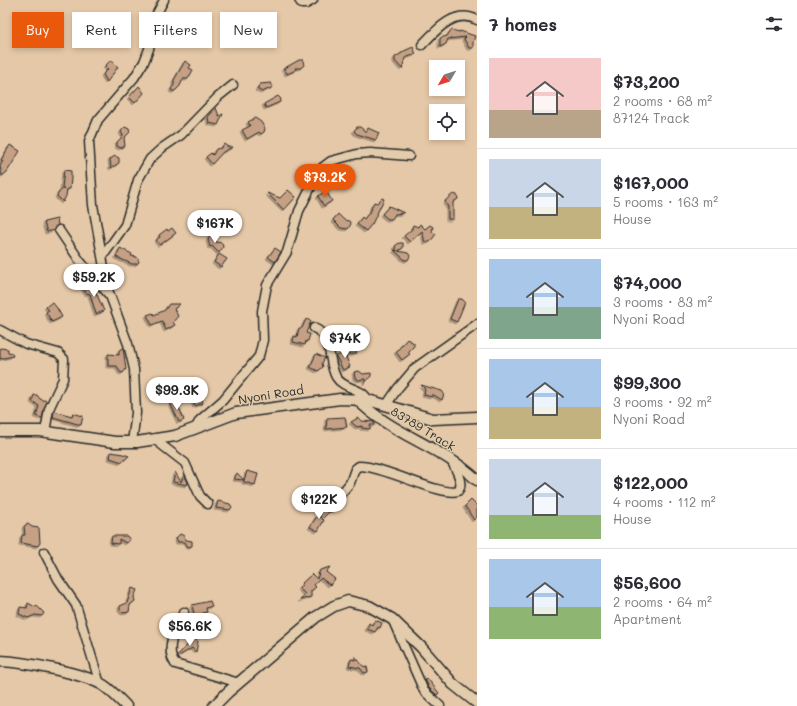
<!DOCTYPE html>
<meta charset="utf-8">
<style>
body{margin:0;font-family:Mali,sans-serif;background:#f2f2f3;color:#2b2b33;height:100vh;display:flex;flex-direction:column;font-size:15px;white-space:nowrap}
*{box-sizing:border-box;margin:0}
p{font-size:13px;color:#7c7c81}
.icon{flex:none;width:22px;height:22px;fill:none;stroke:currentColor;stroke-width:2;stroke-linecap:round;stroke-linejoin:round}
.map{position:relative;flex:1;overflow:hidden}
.side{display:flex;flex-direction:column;background:#fff;width:320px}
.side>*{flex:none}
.hud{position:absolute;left:12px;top:12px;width:380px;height:36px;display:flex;gap:8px}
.needle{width:26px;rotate:231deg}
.tools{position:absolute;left:429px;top:60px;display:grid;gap:8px}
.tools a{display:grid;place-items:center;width:36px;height:36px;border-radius:0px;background:#fff;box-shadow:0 2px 6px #0003;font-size:20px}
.price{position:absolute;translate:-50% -34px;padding:0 9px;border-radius:14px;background:#fff;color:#222;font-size:13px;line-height:26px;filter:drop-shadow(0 1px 2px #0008)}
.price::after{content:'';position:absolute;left:50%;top:24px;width:12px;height:9px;margin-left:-6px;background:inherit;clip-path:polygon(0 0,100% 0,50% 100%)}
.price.current{background:#ea580c;color:#fff}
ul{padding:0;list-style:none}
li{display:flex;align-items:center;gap:12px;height:100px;padding:0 12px}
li+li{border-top:1px solid #e1e1e2}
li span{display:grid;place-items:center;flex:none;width:112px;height:80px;border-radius:0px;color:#555}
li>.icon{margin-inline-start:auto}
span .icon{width:48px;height:48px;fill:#fffc;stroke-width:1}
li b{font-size:17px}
h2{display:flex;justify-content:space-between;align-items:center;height:48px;padding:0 12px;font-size:17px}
.pill{padding:0 14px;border-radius:0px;background:#fff;box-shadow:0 2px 6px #0003;font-size:14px;line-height:36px}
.pill.current{background:#ea580c;color:#fff}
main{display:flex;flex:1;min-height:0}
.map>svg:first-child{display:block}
.building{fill:#c5a085;stroke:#2b2b2b;filter:url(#shadow)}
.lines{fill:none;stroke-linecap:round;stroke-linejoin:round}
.minor-casing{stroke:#2b2b2b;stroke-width:11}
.tertiary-casing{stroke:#2b2b2b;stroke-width:13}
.minor{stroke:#e2ccac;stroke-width:8}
.tertiary{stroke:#e2ccac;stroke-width:10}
.labels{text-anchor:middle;stroke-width:3;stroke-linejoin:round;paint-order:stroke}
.street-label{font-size:12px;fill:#2b2b2b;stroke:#e2ccac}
</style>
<main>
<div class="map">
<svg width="477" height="706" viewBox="0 0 477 706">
<defs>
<filter id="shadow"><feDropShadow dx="-2" dy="2" stdDeviation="0" flood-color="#0004"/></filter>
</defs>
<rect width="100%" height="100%" fill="#e5c8a7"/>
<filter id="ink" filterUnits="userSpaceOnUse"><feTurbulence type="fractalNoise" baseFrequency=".025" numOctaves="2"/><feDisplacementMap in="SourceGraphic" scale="8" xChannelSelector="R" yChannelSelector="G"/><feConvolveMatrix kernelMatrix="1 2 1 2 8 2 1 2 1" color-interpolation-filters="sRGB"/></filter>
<g filter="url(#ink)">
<g class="building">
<path d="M451,30L460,32V31L475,36L473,42V48H469L464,39L466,37L448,39L446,44L440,47V38L447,36Z"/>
<path d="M413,47L416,54L405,58L402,69L395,61V57L402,53V52Z"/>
<path d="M111,60L118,67L107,82L103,74L108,69L105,66Z"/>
<path d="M299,60H303L304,65L301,68H295L296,70L287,74L285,69H283Z"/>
<path d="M185,61L191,65L189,68L193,70L188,79H183L180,86L175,91H172L171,89L174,85V80Z"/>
<path d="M271,83L273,87L262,92L257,89L260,84Z"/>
<path d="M139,86L144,93L135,103L129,97Z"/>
<path d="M278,96L281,99L280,102L266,108L264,104Z"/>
<path d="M216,108L219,116L223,114L218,125L209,123L208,117Z"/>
<path d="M255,118L261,122L265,129L264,132L261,134L259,132L247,139L242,130L250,126L248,122Z"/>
<path d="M125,127L129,129L130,132L124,138L125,146L121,148L117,146V142L123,136L121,131Z"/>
<path d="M357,127H360L366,132L368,128L379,133L376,140L357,134L354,131Z"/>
<path d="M224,144L228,147H233L223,152L212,164L206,157L211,153L213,155L216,149L221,148Z"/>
<path d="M10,145L20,151L7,172L2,176L0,166L3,161L1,160Z"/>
<path d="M115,156L119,158V163L111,168L110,159Z"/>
<path d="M64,170L71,171V178L70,189H67L66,196L63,202L57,196L59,192L64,188H62Z"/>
<path d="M288,190L296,197L284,210L267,193L280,198Z"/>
<path d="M326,191L332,201L324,206L318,196Z"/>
<path d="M453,194L457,195L458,199L453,202V219H448V207L445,201Z"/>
<path d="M382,198L384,199L372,224L366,231L357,224L362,217L364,219L372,209H371L374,202L377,203Z"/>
<path d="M389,206L404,213L395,214L392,219H388L382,214Z"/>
<path d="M338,214L344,220L349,221L351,224L348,229L341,228L333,220Z"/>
<path d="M57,219L58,225L54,230L47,232L44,222Z"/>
<path d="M420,224L425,229L430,225L433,227L432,232L436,234L430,242H425L422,231L410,242L404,236L412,229L413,225L418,227Z"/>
<path d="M172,228L176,233L160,245L156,240L160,237L159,235L167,229L168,231Z"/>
<path d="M211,235L214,236L216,242L222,243L223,247L219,253L212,246L210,247L208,239Z"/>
<path d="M399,243H403V248L398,251L408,253L410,256L408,260H405L394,250L397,251L395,246Z"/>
<path d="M120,248L132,254L131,256L137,257L139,262L137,264H132L116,257Z"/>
<path d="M275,248L281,252L275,262L268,257Z"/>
<path d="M219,254L227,259L221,267L214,262Z"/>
<path d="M92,283L104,311L96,314L90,294L86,293L83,287Z"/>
<path d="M458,299H462L465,302L457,322L450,319Z"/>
<path d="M52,302L57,308L62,317L52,322L46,312L49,310L46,307Z"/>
<path d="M169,304H180L174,309L178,316L173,322L175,325L166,330L162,321L152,325L147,315L153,313L154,315L165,310Z"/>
<path d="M306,319L311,321L306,333L310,334L308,341H306L305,345L293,342L294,336L297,337L299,328H302Z"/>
<path d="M407,339L414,343V346L408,352L410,354L402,360L396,352Z"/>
<path d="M0,348L8,349V352L12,353L13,356L0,359Z"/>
<path d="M123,348L126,369L123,373L120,372L117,366H108V354L119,355V350Z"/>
<path d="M354,349L357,352L356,354H345L350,367L343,370L336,356L342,354L344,351L345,353Z"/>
<path d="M316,354L325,358L322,363L323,367L318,371L310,367Z"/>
<path d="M359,371L363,374L371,373V376L365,383V379L358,380L355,378L354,372Z"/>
<path d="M421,385L442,391L444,394L442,400L432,394V397L424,395L425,389Z"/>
<path d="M200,393L203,403L195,406L191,395Z"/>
<path d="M34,395H37L40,399L47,401L42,418L36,416L39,406L32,401Z"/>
<path d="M174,400L177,402L184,420L179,422L171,405V402Z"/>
<path d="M54,411L72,416L73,413L83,416L81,425L53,417Z"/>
<path d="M345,417L347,427L326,429L327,418Z"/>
<path d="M358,418L362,421L374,422L375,425H370V429L362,428V426L357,427L351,422Z"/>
<path d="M111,452L123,454L129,456L122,462L110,458Z"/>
<path d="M247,471L258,474L255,485L244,482V480L234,479L237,473L244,480Z"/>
<path d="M175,472L181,482L184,475L188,482L187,485L173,482Z"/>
<path d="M471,500L477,506V517L474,520L465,506Z"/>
<path d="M218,501L230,504L232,507L230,510L216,508Z"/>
<path d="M325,509L329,512L322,519L324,520L318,531L310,527L317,516L320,518L321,511Z"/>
<path d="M28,524L32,527L39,528L40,543L38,546L21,543L22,535H25L24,526Z"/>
<path d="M180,534L184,536L186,540L192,541V546L188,547L185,542H178L176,538Z"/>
<path d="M112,536H127L130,540L126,543L119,539V544L111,543Z"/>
<path d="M330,567L326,572L335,579L330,585L321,578L314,585L316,587L311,591V597L300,600L305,594L299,588L303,584L302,583L312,574L317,579L320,570Z"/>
<path d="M132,588L137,590L134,597L135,601L130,605L129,612L123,613L120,610V606L127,603Z"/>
<path d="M210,601L212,606L206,608L207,612L203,613L205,619L199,620L198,617L195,618L192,605Z"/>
<path d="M28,603L35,607L37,606L44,613L42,616L35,615L28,618L19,614L20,607L27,608Z"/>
<path d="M375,620L382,623L380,628L378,627L375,632L367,629L369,623L372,625Z"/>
<path d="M193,639H196L198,642L196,652L192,648L179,656L178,655Z"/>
<path d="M355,656L363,666L367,667L368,672L364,673L360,668L349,666L351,659L355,660Z"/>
<path d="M427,678L439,693L437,695L429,688L425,679Z"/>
</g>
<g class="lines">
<g class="minor-casing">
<g id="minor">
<path d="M299,0L302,4H306L313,0"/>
<path d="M422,45C436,30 455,8 477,20"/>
<path d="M59,230L80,261L109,295"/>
<path d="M103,256L125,225L138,180L150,159L162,148L181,135L218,97L233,85"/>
<path d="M314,328C334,337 327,361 336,377C344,390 362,387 368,400"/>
<path d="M0,330L26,344L58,353L64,359L63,379L49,409L45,432"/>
<path d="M387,404L398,388L415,368L477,324"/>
<path d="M195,429L200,420L223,400L259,356L263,340L262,311L267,285L287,252L299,211L316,177L323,167L331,161L357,154L370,153L409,156"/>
<path d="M154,439L185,463L200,496L208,504"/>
<path d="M132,442L136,413L134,369L128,344L108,290L93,205L89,141L98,120L134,78L144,62L149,49L154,19L164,0"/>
<path d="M330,507L350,483L355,469L359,466C385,466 441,497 458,491C465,483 455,469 451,460"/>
<path d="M44,552L58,579L76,605L100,684"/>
<path d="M184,612C176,627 164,648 175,664L239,683"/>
<path d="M393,621L424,691L440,706"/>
</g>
</g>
<g class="tertiary-casing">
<g id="tertiary">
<path d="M357,399C390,434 441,446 477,480"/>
<path d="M0,431H40L115,442H137L175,436L236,413L340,399L368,400L433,419L477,417"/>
<path d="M0,661C24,662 83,673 103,685C112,691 119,699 126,706"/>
<path d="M214,706L228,692L316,617L334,606L348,601L369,606L392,619L421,647L453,684L477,703"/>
</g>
</g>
<use href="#minor" class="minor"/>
<use href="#tertiary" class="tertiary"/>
</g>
</g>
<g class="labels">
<g class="street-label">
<text transform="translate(271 395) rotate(-9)" y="4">Nyoni Road</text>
<text transform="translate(423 429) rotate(31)" y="4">83789 Track</text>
</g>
</g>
</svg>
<div class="tools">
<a><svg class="needle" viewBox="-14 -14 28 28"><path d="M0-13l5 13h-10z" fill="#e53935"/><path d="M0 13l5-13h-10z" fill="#7c7c81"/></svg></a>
<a><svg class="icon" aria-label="locate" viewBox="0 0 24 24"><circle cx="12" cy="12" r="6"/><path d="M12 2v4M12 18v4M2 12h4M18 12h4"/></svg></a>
</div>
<b class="price current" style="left:325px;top:198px">$73.2K</b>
<b class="price" style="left:215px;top:244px">$167K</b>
<b class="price" style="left:94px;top:298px">$59.2K</b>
<b class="price" style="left:345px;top:359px">$74K</b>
<b class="price" style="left:177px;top:411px">$99.3K</b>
<b class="price" style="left:319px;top:520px">$122K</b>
<b class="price" style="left:190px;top:647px">$56.6K</b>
<div class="hud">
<a class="pill current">Buy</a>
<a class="pill">Rent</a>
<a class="pill">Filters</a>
<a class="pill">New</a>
</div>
</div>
<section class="side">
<h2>7 homes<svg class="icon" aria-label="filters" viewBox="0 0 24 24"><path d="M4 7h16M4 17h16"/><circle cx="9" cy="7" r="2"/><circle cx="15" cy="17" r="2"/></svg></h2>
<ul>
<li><span style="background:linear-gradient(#f6c9c9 65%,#b9a48a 0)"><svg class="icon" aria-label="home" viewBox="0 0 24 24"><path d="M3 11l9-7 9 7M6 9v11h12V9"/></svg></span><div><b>$73,200</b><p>2 rooms · 68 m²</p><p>87124 Track</p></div></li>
<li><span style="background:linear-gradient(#c9d6e8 60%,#c2b280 0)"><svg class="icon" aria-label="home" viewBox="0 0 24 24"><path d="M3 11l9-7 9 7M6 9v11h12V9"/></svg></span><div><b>$167,000</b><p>5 rooms · 163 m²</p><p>House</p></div></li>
<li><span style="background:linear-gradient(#a9c7e8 60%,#7fa58c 0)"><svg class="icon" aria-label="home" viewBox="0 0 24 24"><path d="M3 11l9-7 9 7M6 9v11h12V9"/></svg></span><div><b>$74,000</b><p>3 rooms · 83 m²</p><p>Nyoni Road</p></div></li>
<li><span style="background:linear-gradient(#a9c7e8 60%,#c2b280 0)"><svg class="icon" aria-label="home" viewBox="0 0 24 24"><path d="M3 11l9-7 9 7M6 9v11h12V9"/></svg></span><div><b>$99,300</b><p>3 rooms · 92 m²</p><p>Nyoni Road</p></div></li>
<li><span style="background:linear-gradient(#c9d6e8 70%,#8fb573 0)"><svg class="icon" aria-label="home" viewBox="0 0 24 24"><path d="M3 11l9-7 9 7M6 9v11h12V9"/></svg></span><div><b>$122,000</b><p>4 rooms · 112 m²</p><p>House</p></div></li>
<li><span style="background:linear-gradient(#a9c7e8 60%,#8fb573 0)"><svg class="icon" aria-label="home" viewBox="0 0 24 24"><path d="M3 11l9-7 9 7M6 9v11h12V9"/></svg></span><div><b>$56,600</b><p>2 rooms · 64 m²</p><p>Apartment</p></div></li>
</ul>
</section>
</main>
